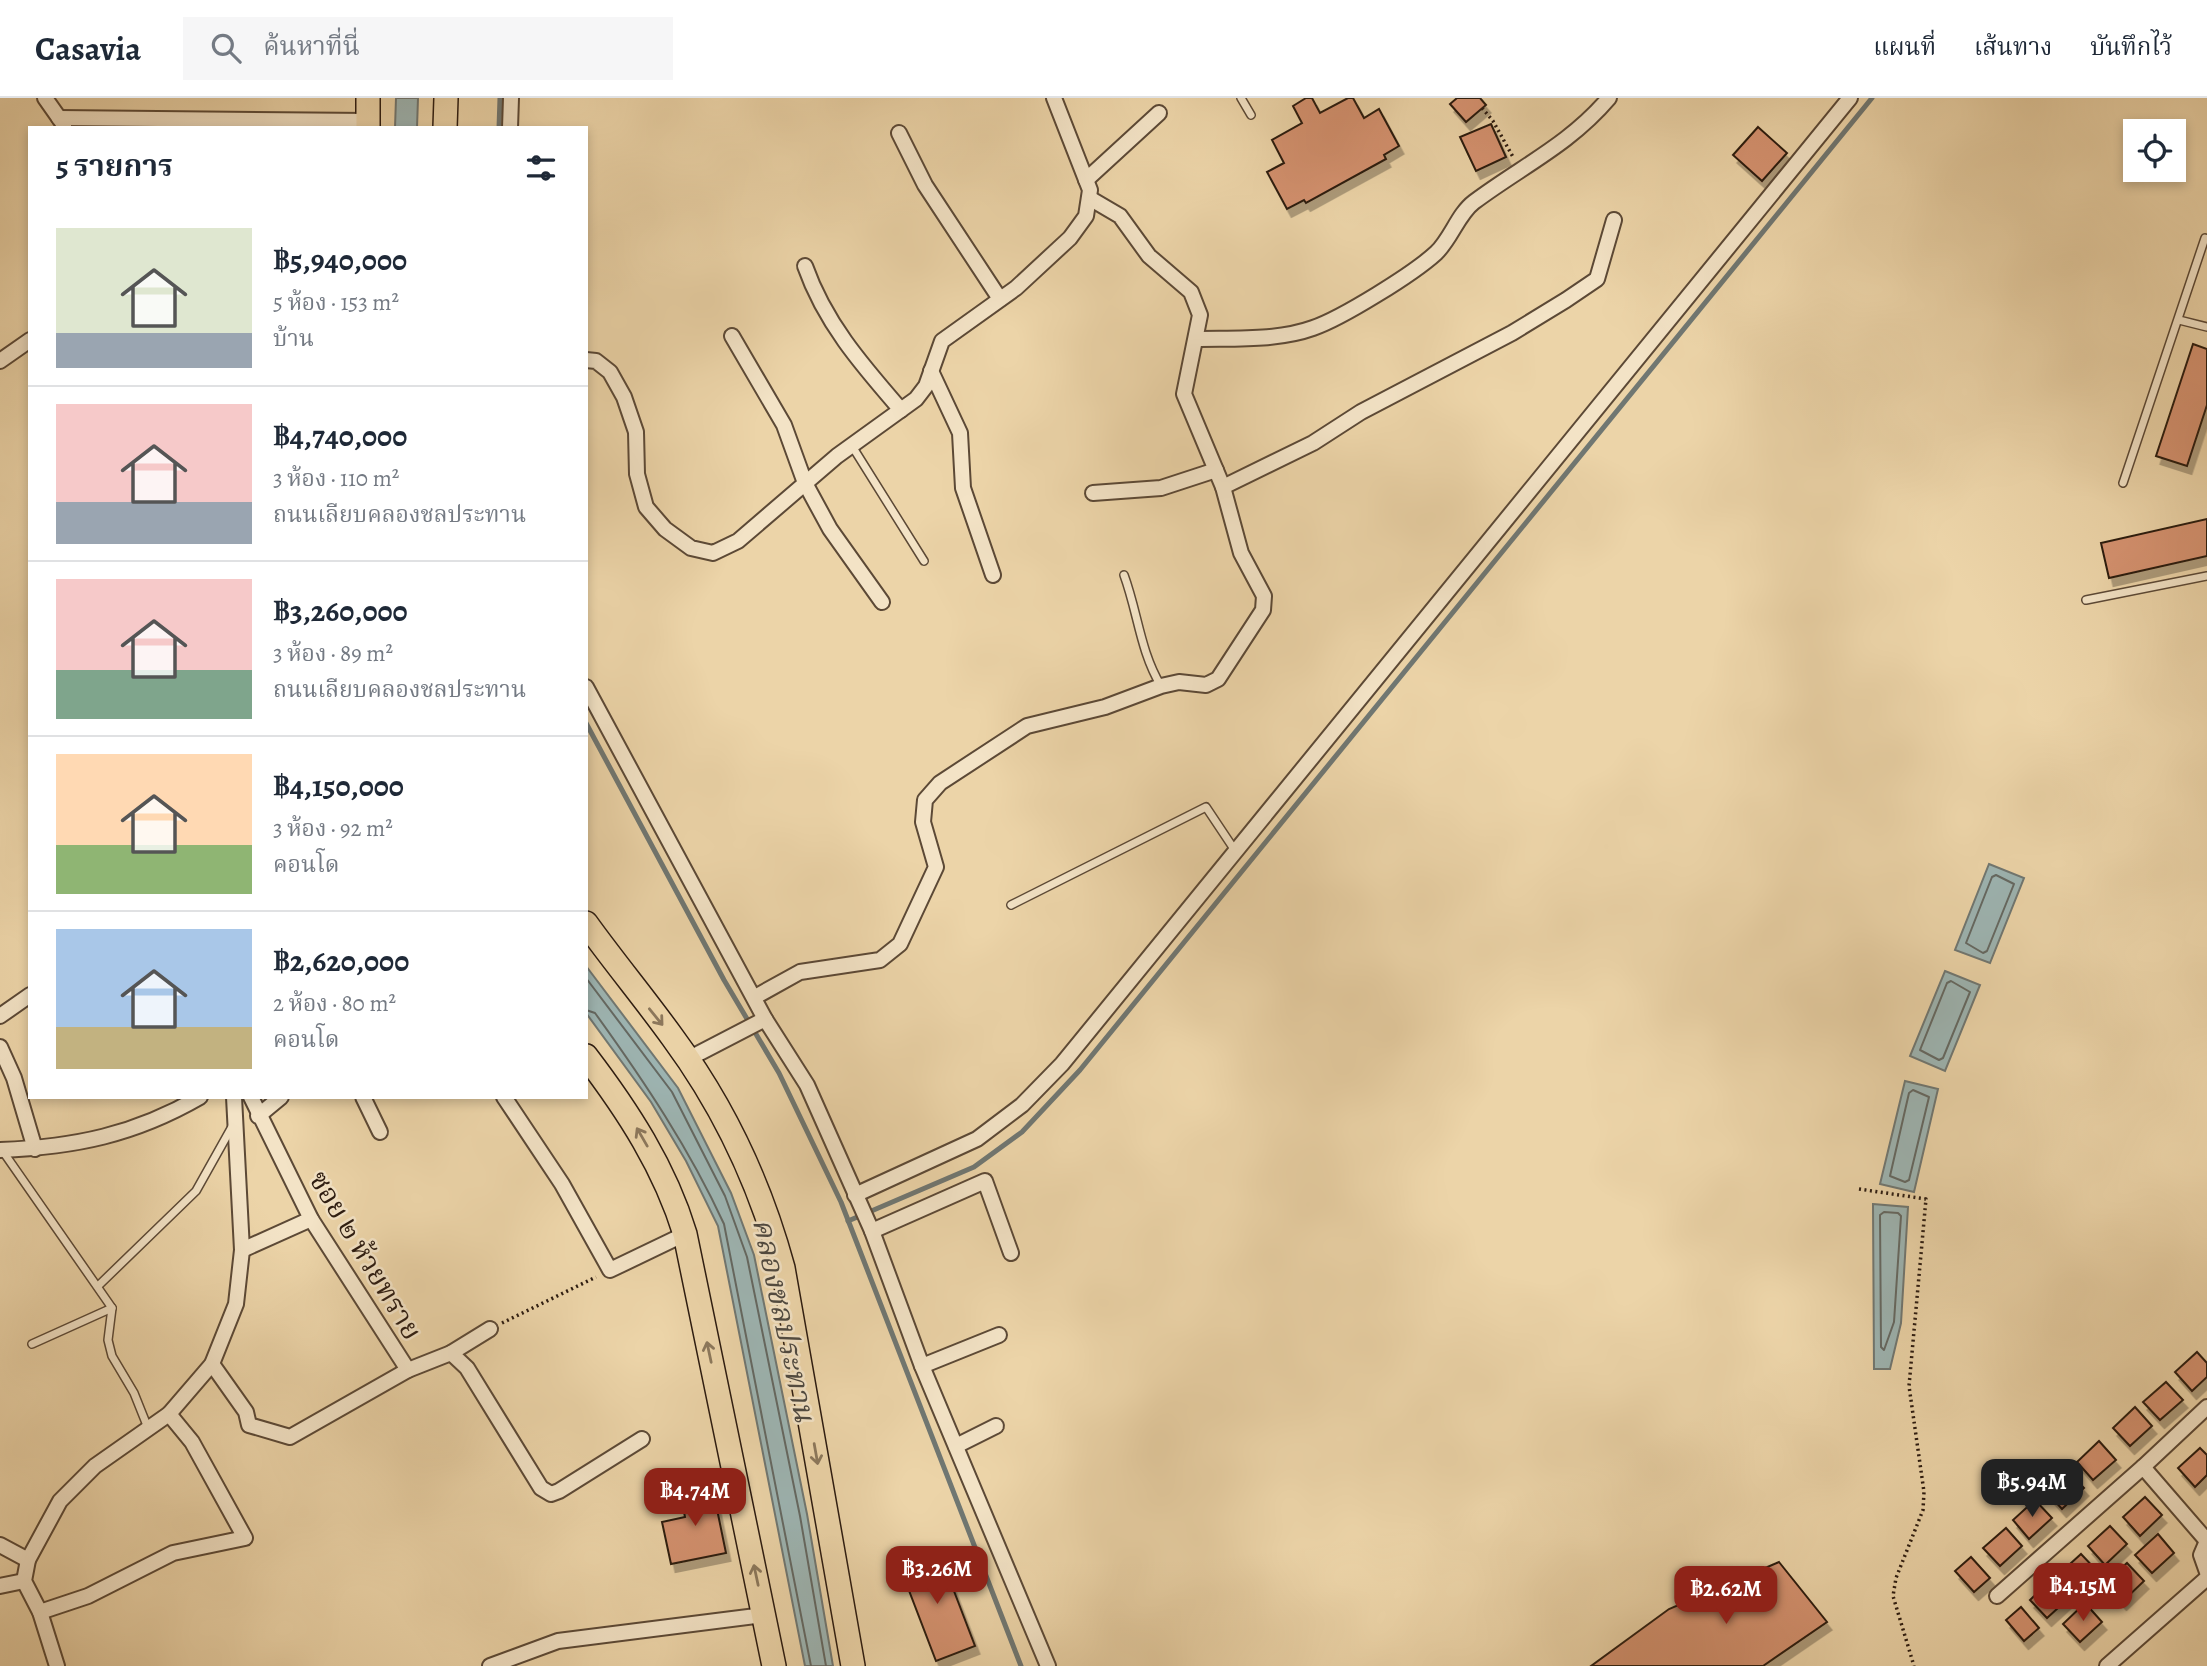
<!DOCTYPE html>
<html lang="th">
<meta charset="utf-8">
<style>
body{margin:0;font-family:Alegreya,"Noto Serif Thai",serif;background:#f6f6f7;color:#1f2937;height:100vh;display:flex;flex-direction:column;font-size:26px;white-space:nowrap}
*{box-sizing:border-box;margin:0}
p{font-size:23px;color:#747a83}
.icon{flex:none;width:38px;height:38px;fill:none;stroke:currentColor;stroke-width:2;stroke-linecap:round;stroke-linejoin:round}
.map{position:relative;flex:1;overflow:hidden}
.drawer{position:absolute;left:28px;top:28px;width:560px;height:973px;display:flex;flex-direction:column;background:#fff;border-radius:0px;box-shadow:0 4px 10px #0003}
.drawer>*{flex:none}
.controls{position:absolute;left:2123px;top:21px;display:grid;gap:14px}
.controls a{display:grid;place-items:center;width:63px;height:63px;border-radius:0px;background:#fff;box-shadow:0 4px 10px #0003;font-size:35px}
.price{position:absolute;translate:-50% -60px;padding:0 16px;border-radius:14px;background:#8f2418;color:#fff;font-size:23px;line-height:46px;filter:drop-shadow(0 2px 4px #0008)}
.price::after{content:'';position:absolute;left:50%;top:42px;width:21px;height:16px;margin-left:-10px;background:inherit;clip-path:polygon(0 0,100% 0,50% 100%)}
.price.active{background:#222;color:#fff}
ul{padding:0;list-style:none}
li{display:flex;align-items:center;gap:21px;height:175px;padding:0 28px}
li+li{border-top:2px solid #e0e1e3}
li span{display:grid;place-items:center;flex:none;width:196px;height:140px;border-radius:0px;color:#555}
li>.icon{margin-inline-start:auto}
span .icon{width:84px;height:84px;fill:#fffc;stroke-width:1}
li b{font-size:30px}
h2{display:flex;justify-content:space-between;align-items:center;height:84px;padding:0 28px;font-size:30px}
header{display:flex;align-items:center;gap:42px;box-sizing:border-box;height:98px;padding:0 35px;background:#fff;border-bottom:2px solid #e0e1e3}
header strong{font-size:33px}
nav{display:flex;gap:38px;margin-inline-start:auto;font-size:24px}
.search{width:490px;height:63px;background:#f6f6f7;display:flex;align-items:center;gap:18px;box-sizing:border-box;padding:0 24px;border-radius:0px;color:#747a83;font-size:26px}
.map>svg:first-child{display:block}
.water{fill:#9db5b3;stroke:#707772;stroke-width:2}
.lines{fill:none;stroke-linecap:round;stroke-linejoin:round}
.shore{stroke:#646862;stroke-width:2}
.stream{stroke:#707772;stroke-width:5}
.building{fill:#d59270;stroke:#2c1b10;stroke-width:2;filter:url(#shadow)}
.lane-casing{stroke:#5c4936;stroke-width:10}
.street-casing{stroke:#5c4936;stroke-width:18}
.primary-casing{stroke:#2c1b10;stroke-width:26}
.path{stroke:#2c1b10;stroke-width:3.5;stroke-dasharray:2 3.5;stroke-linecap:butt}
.lane{stroke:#f3e3c6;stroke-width:7}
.street{stroke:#f3e3c6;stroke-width:14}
.primary{stroke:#ecd4a8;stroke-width:23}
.oneway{stroke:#8c785c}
.labels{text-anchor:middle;stroke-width:5;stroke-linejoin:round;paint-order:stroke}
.street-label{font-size:28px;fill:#2c1b10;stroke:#f3e3c6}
.water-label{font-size:30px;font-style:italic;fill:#4e4941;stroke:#f3e3c6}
</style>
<header>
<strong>Casavia</strong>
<div class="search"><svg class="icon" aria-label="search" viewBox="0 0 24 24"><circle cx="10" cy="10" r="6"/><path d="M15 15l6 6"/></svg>ค้นหาที่นี่</div>
<nav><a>แผนที่</a><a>เส้นทาง</a><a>บันทึกไว้</a></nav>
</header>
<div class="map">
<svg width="2207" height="1568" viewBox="0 0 2207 1568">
<defs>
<filter id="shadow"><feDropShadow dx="4.5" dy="8" stdDeviation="0" flood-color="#0004"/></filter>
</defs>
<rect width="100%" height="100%" fill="#ecd4a8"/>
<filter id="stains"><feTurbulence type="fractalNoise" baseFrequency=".00286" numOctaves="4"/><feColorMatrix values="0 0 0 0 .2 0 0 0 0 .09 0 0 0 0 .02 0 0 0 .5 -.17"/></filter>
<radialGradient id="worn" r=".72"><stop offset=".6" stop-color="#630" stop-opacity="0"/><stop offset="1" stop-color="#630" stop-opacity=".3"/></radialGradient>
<g class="water">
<path d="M396,0H418L417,30H395Z"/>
<path d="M1989,766L2024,780L1990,865L1955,852Z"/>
<path d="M586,868L678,990L731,1095L754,1157L807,1416L833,1568H805L718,1128L686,1063L651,1004L586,915Z"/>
<path d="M1945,873L1980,887L1945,973L1910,958Z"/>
<path d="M1905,983L1938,991L1914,1094L1880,1086Z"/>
<path d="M1873,1106L1908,1109L1901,1225L1890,1271H1874Z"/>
</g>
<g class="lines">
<g class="shore">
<path d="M1996,777L2014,786L1987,853L1983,855L1966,845L1992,779Z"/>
<path d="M586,880L672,994L725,1098L747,1159L800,1418L826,1568"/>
<path d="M1951,883L1970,894L1943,960L1939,962L1920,952L1947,885Z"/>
<path d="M586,912L595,915C644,983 689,1050 724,1126L811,1568"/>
<path d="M1913,992L1929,999L1909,1082L1905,1084L1890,1078L1909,995Z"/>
<path d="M1884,1114L1898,1115L1901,1118L1894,1224L1884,1252L1881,1249L1880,1117Z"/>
</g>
<g class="stream">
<path d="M499,30L500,0"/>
<path d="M586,625L724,882L779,975L841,1104L1021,1568"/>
<path d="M848,1123L974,1069L1022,1034L1080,972L1872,0"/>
</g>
</g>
<g class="building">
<path d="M1306,0H1312L1320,15L1348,0H1353L1364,20L1379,11L1399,48L1384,57L1386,61L1306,105L1304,102L1287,111L1267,74L1284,65L1272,42L1302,25L1293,8Z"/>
<path d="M1457,0H1480L1486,7L1466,24L1450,6Z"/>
<path d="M1491,26L1506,59L1476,73L1460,39Z"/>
<path d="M1758,29L1787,55L1762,83L1733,57Z"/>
<path d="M2193,246L2207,251V307L2187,368L2156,358Z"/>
<path d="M2207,421V458L2109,480L2101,445Z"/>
<path d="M2197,1254L2207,1265V1279L2192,1293L2175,1274Z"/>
<path d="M2166,1284L2183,1302L2160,1322L2143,1304Z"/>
<path d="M2135,1309L2152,1328L2130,1348L2113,1330Z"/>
<path d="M2099,1343L2116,1362L2093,1382L2077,1364Z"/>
<path d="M2200,1350L2207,1357V1377L2195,1389L2178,1370Z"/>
<path d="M2067,1372L2084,1390L2062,1411L2045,1392Z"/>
<path d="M712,1387L726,1455L671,1466L662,1424L685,1419L680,1394Z"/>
<path d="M2145,1399L2162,1417L2140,1438L2123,1419Z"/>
<path d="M2035,1402L2052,1420L2029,1441L2013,1422Z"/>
<path d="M2110,1428L2127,1446L2105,1467L2088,1448Z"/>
<path d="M2006,1430L2022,1448L2000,1468L1983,1450Z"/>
<path d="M2158,1436L2174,1455L2152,1475L2135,1457Z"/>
<path d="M939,1454L975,1548L936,1563L900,1469Z"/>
<path d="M2081,1456L2098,1474L2076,1495L2059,1476Z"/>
<path d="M1971,1459L1990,1480L1974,1494L1955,1473Z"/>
<path d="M1779,1464L1827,1524L1763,1568H1591L1669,1511Z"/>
<path d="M2127,1465L2144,1483L2122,1504L2105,1485Z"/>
<path d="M2052,1481L2069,1500L2047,1520L2030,1502Z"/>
<path d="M2085,1505L2102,1524L2080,1544L2063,1526Z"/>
<path d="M2021,1509L2039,1530L2024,1543L2006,1522Z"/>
</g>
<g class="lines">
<g class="lane-casing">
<g id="lane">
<path d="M1241,0L1251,17"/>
<path d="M2179,222L2207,229"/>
<path d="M852,348L924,463"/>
<path d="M2123,385L2205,140"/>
<path d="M1124,477C1138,515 1140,553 1161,588"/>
<path d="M2086,502L2207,478"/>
<path d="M1011,807L1206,709L1236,754"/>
<path d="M2,1052L112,1210L32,1246"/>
<path d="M98,1188L196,1093L233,1027"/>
<path d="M112,1210L108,1242L112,1258L134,1295L148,1330"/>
</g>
</g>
<g class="street-casing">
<g id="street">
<path d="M45,0L64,27"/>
<path d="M59,20L369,23"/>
<path d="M510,30L511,0"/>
<path d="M899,35L925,87L1000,201"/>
<path d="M1086,82L1159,15"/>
<path d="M805,168C825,225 862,267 901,312"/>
<path d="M732,238L784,327L805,385L830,431L882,504"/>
<path d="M1196,241C1234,240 1277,243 1313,230C1342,220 1413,176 1436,155C1451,141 1458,116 1474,104C1522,68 1569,47 1609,0"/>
<path d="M586,262L596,263L610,274L624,299L636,334L637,376L646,409L665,431L691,450L713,455L738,443L837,358L916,301L926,288L942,243L1016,190L1070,140L1086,118L1090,92L1054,0"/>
<path d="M0,263L30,242"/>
<path d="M931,273L960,335L963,390L993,477"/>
<path d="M1223,389L1313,345L1361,314L1512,235L1566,202L1597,181L1614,122"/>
<path d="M1093,395L1161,390L1216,372"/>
<path d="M586,589L765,921L807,987L872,1133L922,1268L1048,1568"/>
<path d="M755,899L800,874L880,862L900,846L936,769L923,724L925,702L940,685L1027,628L1105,609L1161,588L1179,584L1206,587L1218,581L1263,512L1264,498L1241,455L1223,389L1184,296L1200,217L1191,194L1149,158L1120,118L1091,101"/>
<path d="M0,918L30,897"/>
<path d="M0,949L14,980L35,1051"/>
<path d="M688,961L765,921"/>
<path d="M251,999L311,1121L408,1272L451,1255L467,1270L541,1390L551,1396L559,1393L642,1341"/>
<path d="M363,999L380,1034"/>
<path d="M504,999L562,1086L610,1172L685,1136"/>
<path d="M258,1018L281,999"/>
<path d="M0,1052C75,1049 134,1037 200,999"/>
<path d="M855,1097L977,1041L1022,1007L1062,966L1850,0"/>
<path d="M872,1133L985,1083L1011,1155"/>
<path d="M242,1152L311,1121"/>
<path d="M451,1255L490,1231"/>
<path d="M212,1266L246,1314L249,1327L290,1339L408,1272"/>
<path d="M922,1268L999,1237"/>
<path d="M956,1348L996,1328"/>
<path d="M2143,1369L2207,1309"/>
<path d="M2207,1443L2201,1457L2207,1474"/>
<path d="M0,1447L28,1462"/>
<path d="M0,1488L24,1483"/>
<path d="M1997,1498L2143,1369L2207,1443"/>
<path d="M40,1514L88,1498L173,1455L245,1440L192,1344L169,1316"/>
<path d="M57,1568L40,1514L24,1483L28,1462L60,1403L95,1368L169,1316L212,1266L236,1206L242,1152L234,999"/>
<path d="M490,1568L558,1543L764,1517"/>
<path d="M2107,1568L2207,1480"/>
</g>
</g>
<g class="primary-casing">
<g id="primary">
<path d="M368,30V0"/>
<path d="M445,30L446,0"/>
<path d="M586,825C614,864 645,901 673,940C724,1009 761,1089 783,1170L853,1568"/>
<path d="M586,958C628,1013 665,1070 685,1136L774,1568"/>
</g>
</g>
<g class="path">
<path d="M1482,10L1493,23L1513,59"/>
<path d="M1859,1091L1926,1101L1909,1288L1924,1394L1923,1412L1896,1480L1893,1498L1914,1568"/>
<path d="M502,1225L596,1179"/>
</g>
<use href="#lane" class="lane"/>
<use href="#street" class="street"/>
<use href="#primary" class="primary"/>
</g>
<defs><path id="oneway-shaft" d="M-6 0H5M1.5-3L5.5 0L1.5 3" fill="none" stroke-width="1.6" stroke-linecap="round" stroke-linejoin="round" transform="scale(1.75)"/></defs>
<g class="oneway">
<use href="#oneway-shaft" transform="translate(656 919) rotate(51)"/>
<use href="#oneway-shaft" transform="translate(642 1039) rotate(-120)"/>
<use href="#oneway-shaft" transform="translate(709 1254) rotate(-102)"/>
<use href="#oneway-shaft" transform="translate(816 1356) rotate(80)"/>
<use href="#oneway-shaft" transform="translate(756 1477) rotate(-102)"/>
</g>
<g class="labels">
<g class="street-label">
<text transform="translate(366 1157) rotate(59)" y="10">ซอย ๒ ห้วยทราย</text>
</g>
<g class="water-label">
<text transform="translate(784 1222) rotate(78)" y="10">คลองชลประทาน</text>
</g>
</g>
<rect width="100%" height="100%" filter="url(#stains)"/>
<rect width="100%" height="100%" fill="url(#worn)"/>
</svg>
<div class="controls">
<a><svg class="icon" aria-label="locate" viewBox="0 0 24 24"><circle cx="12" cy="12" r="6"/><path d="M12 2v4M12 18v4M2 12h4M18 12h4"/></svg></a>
</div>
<b class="price active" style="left:2032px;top:1421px">฿5.94M</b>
<b class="price" style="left:695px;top:1430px">฿4.74M</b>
<b class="price" style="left:937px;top:1508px">฿3.26M</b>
<b class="price" style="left:2083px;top:1525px">฿4.15M</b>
<b class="price" style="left:1726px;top:1528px">฿2.62M</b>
<section class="drawer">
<h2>5 รายการ<svg class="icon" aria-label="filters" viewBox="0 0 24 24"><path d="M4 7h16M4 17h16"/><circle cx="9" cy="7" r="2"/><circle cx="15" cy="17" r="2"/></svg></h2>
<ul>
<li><span style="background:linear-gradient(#dfe7d0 75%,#9aa5b1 0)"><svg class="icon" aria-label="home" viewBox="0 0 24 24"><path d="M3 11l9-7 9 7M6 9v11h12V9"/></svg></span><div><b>฿5,940,000</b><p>5 ห้อง · 153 m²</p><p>บ้าน</p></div></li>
<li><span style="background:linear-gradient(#f6c9c9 70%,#9aa5b1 0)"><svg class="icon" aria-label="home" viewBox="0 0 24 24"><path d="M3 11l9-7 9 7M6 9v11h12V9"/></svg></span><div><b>฿4,740,000</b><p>3 ห้อง · 110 m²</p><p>ถนนเลียบคลองชลประทาน</p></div></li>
<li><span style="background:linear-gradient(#f6c9c9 65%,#7fa58c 0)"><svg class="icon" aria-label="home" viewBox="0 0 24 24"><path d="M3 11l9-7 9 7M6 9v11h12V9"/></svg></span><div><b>฿3,260,000</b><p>3 ห้อง · 89 m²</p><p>ถนนเลียบคลองชลประทาน</p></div></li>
<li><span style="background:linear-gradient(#ffd9b3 65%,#8fb573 0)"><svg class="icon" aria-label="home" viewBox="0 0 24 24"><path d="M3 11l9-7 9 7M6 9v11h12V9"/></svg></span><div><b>฿4,150,000</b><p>3 ห้อง · 92 m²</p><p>คอนโด</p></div></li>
<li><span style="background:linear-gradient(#a9c7e8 70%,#c2b280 0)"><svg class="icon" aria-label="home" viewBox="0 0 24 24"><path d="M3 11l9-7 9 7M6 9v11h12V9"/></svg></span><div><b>฿2,620,000</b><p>2 ห้อง · 80 m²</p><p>คอนโด</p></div></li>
</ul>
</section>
</div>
